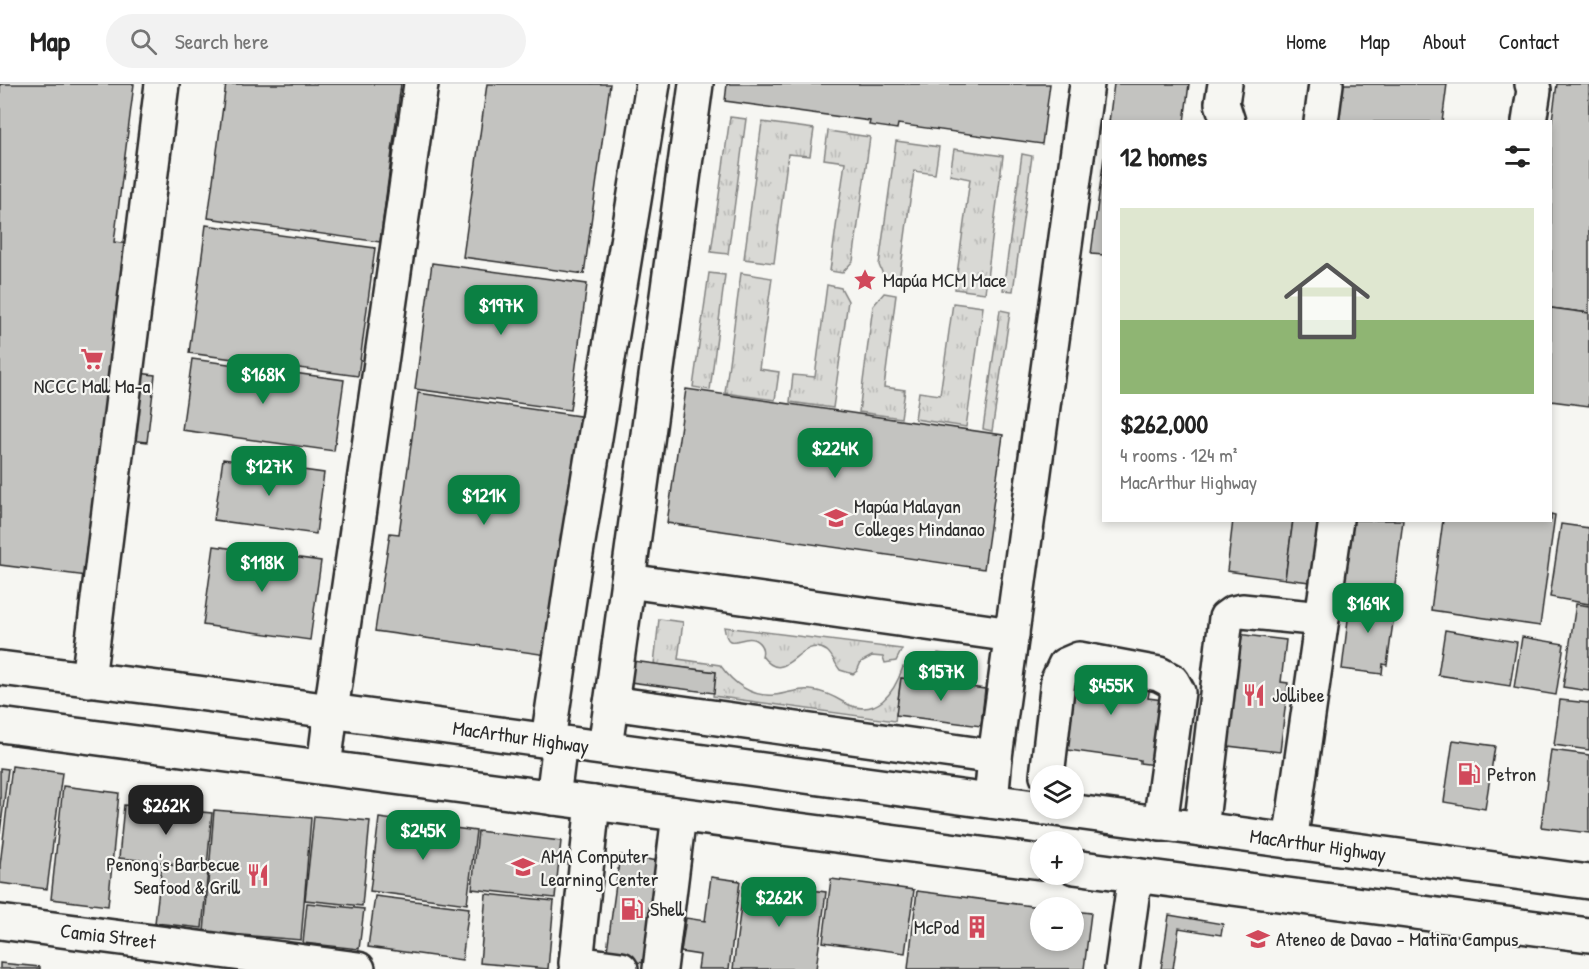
<!DOCTYPE html>
<meta charset="utf-8">
<style>
body{margin:0;font-family:"Patrick Hand",sans-serif;background:#f2f2f2;color:#222;height:100vh;display:flex;flex-direction:column;font-size:22px;white-space:nowrap}
*{box-sizing:border-box;margin:0}
p{font-size:20px;color:#767676}
.icon{flex:none;width:33px;height:33px;fill:none;stroke:currentColor;stroke-width:2;stroke-linecap:round;stroke-linejoin:round}
.map{position:relative;flex:1;overflow:hidden}
.panel{position:absolute;left:1102px;top:36px;width:450px;height:402px;display:flex;flex-direction:column;background:#fff;border-radius:0px;box-shadow:0 3px 9px #0003}
.panel>*{flex:none}
.tools{position:absolute;left:1030px;top:681px;display:grid;gap:12px}
.tools a{display:grid;place-items:center;width:54px;height:54px;border-radius:50%;background:#fff;box-shadow:0 3px 9px #0003;font-size:30px}
.price{position:absolute;translate:-50% -51px;padding:0 14px;border-radius:12px;background:#0b8043;color:#fff;font-size:20px;line-height:39px;filter:drop-shadow(0 2px 3px #0008)}
.price::after{content:'';position:absolute;left:50%;top:36px;width:18px;height:14px;margin-left:-9px;background:inherit;clip-path:polygon(0 0,100% 0,50% 100%)}
.price.current{background:#222;color:#fff}
ul{padding:0;list-style:none}
li{display:grid;align-content:center;gap:12px;height:318px;padding:0 18px}
li+li{border-top:2px solid #e0e0e0}
li span{display:grid;place-items:center;height:186px;border-radius:0px;color:#555}
li>.icon{margin-inline-start:auto}
span .icon{width:108px;height:108px;fill:#fffc;stroke-width:1}
li b{font-size:26px}
h2{display:flex;justify-content:space-between;align-items:center;height:72px;padding:0 18px;font-size:26px}
header{display:flex;align-items:center;gap:36px;box-sizing:border-box;height:84px;padding:0 30px;background:#fff;border-bottom:2px solid #e0e0e0}
header strong{font-size:28px}
nav{display:flex;gap:33px;margin-inline-start:auto;font-size:21px}
.search{width:420px;height:54px;background:#f2f2f2;display:flex;align-items:center;gap:15px;box-sizing:border-box;padding:0 21px;border-radius:33px;color:#767676;font-size:22px}
.map>svg:first-child{display:block}
.grass{fill:url(#grass-tufts);stroke:#828280;stroke-width:1.5}
.building{fill:#c3c3c0;stroke:#2b2b2b;stroke-width:1.5}
.lines{fill:none;stroke-linecap:round;stroke-linejoin:round}
.minor-casing{stroke:#2b2b2b;stroke-width:38}
.major-casing{stroke:#2b2b2b;stroke-width:38}
.minor{stroke:#f6f6f2;stroke-width:33}
.major{stroke:#f6f6f2;stroke-width:33}
.labels{text-anchor:middle;stroke-width:4.5;stroke-linejoin:round;paint-order:stroke}
.poi-label{font-size:20px;fill:#2b2b2b;stroke:#f6f6f2;text-anchor:start}
.street-label{font-size:20px;fill:#2b2b2b;stroke:#f6f6f2}
</style>
<header>
<strong>Map</strong>
<div class="search"><svg class="icon" aria-label="search" viewBox="0 0 24 24"><circle cx="10" cy="10" r="6"/><path d="M15 15l6 6"/></svg>Search here</div>
<nav><a>Home</a><a>Map</a><a>About</a><a>Contact</a></nav>
</header>
<div class="map">
<svg width="1589" height="885" viewBox="0 0 1589 885">
<defs>
<pattern id="grass-tufts" width="24" height="20" patternUnits="userSpaceOnUse" patternTransform="scale(1.5)"><rect width="24" height="20" fill="#d9d9d5"/><path d="M3 7l-1-3M5 7V3M7 7l1-3M15 17l-1-3M17 17v-4M19 17l1-3" fill="none" stroke="#babab7"/></pattern>
</defs>
<rect width="100%" height="100%" fill="#f6f6f2"/>
<filter id="ink" filterUnits="userSpaceOnUse"><feTurbulence type="fractalNoise" baseFrequency=".0167" numOctaves="2"/><feDisplacementMap in="SourceGraphic" scale="12" xChannelSelector="R" yChannelSelector="G"/><feConvolveMatrix kernelMatrix="1 2 1 2 8 2 1 2 1" color-interpolation-filters="sRGB"/></filter>
<g filter="url(#ink)">
<g class="grass">
<path d="M730,33L746,35L728,170L711,168Z"/>
<path d="M762,38L814,45L810,72L788,70L774,179L744,175Z"/>
<path d="M828,47L870,53L853,177L842,189L830,187L845,78L824,75Z"/>
<path d="M896,57L939,63L935,90L914,87L899,197L885,195L879,181Z"/>
<path d="M954,65L1003,72L985,209L955,205L970,95L950,91Z"/>
<path d="M1022,70L1032,72L1013,207L1003,206Z"/>
<path d="M709,189L725,191L710,306L693,303Z"/>
<path d="M741,189L772,194L759,285L779,288L775,316L725,309Z"/>
<path d="M827,201L841,204L848,217L833,324L790,318L793,291L815,293Z"/>
<path d="M884,209L896,211L884,303L905,306L901,334L859,328L873,222Z"/>
<path d="M953,219L983,223L966,343L915,335L919,308L940,311Z"/>
<path d="M1000,226L1010,228L992,347L983,345Z"/>
<path d="M659,535L683,538L678,575L720,581C733,599 751,613 774,611C788,610 796,604 811,606C823,607 835,613 845,619C877,635 894,609 903,583L936,587L938,569L970,574L967,603L901,594L895,637L713,612L716,588L654,580Z"/>
<path d="M724,543L902,565L896,577L885,579L883,573L872,572L861,578L857,587L853,590L840,586C835,580 833,572 827,567C799,549 787,605 762,572C765,562 756,552 745,555C732,558 727,562 724,543Z"/>
</g>
<g class="building">
<path d="M0,0H134L114,158L129,160L113,286L155,291L147,358L105,353L87,492L0,481Z"/>
<path d="M226,0H401L380,158L208,134Z"/>
<path d="M487,0H610L584,190L463,173Z"/>
<path d="M727,0H1050L1042,60L898,40L897,45L869,41L870,37L725,17Z"/>
<path d="M1114,0H1189L1184,38H1109Z"/>
<path d="M1331,0H1447L1442,38H1326Z"/>
<path d="M1557,0H1589V229L1551,224V43Z"/>
<path d="M1104,73V171L1091,170Z"/>
<path d="M206,141L375,164L358,292L189,269Z"/>
<path d="M432,179L587,200L570,326L415,305Z"/>
<path d="M1551,224L1589,229V322L1551,317Z"/>
<path d="M192,275L344,296L334,367L182,346Z"/>
<path d="M686,305L1003,351L984,485L667,439Z"/>
<path d="M418,309L586,333L554,572L375,547L390,449L399,450Z"/>
<path d="M223,375L324,389L316,450L214,436Z"/>
<path d="M1551,430L1555,431L1540,542L1431,526L1443,436H1551Z"/>
<path d="M1233,436H1293L1285,495L1227,487Z"/>
<path d="M1293,436H1353L1344,502L1285,495Z"/>
<path d="M1353,436H1403L1394,509L1344,502Z"/>
<path d="M1561,440L1589,444V520L1550,513Z"/>
<path d="M214,462L321,477L310,556L203,541Z"/>
<path d="M1351,511L1396,517L1387,581L1383,580L1382,590L1342,585Z"/>
<path d="M1576,520L1589,522V607L1563,603Z"/>
<path d="M1445,546L1517,558L1510,602L1438,591Z"/>
<path d="M1237,550L1286,556L1281,598L1288,599L1280,668L1228,662L1229,656L1222,655Z"/>
<path d="M1522,553L1564,560L1556,611L1514,604Z"/>
<path d="M633,577L716,588L714,609L630,598Z"/>
<path d="M1080,580L1151,596L1148,614L1163,616L1155,681L1140,679V676L1053,664Z"/>
<path d="M901,594L985,605L981,642L896,631Z"/>
<path d="M1560,616L1589,619V666L1554,661Z"/>
<path d="M1453,656L1495,662L1485,725L1444,718Z"/>
<path d="M1551,666L1589,671V749L1541,743Z"/>
<path d="M12,682L62,689L47,805L0,799V781Z"/>
<path d="M0,684L8,685L0,749Z"/>
<path d="M63,702L119,709L108,822L51,815Z"/>
<path d="M124,721L212,729L207,783L119,774Z"/>
<path d="M214,726L311,734L301,856L204,848Z"/>
<path d="M314,732L370,737L362,822L305,816Z"/>
<path d="M379,734L476,747L467,820L370,807Z"/>
<path d="M478,747L561,757L555,814L472,805Z"/>
<path d="M620,771L658,777L644,879L606,874Z"/>
<path d="M162,780L208,786L202,844L155,839Z"/>
<path d="M711,793L740,797L729,885H698L700,871L681,868L686,834L705,837Z"/>
<path d="M831,795L914,806L905,869L823,858Z"/>
<path d="M744,798L826,808L816,885H733Z"/>
<path d="M917,807L1047,824H1041V856H1074V827L1091,829L1084,885H908Z"/>
<path d="M486,810L554,817L548,885L480,879Z"/>
<path d="M375,812L469,824L462,876L368,863Z"/>
<path d="M307,819L364,825L359,865L303,859Z"/>
<path d="M1169,831L1223,840L1221,851L1179,844L1173,885H1161Z"/>
<path d="M0,879L40,883V885H0Z"/>
</g>
<g class="lines">
<g class="minor-casing">
<g id="minor">
<path d="M1225,0L1222,19L1228,38"/>
<path d="M1321,38L1326,0"/>
<path d="M1529,38L1534,6L1532,0"/>
<path d="M628,497L1012,551"/>
<path d="M88,596L162,0"/>
<path d="M611,619L995,673"/>
<path d="M331,627L421,0"/>
<path d="M548,656L573,488L653,0"/>
<path d="M605,664L696,0"/>
<path d="M1047,692L1058,596L1065,581L1079,575L1159,590L1172,597L1178,608L1160,740"/>
<path d="M991,717L995,673L1087,0"/>
<path d="M593,719L576,879L621,885"/>
<path d="M1201,745L1226,534L1233,529L1242,527L1322,535"/>
<path d="M1290,758L1336,436"/>
<path d="M0,838L358,885"/>
<path d="M660,885L679,731"/>
<path d="M1122,885L1135,791"/>
</g>
</g>
<g class="major-casing">
<g id="major">
<path d="M0,584L198,609L1041,724"/>
<path d="M0,641L1041,778"/>
<path d="M324,683L331,627"/>
<path d="M553,714L560,658"/>
<path d="M1047,724L1589,798"/>
<path d="M1074,783L1589,851"/>
</g>
</g>
<use href="#minor" class="minor"/>
<use href="#major" class="major"/>
</g>
</g>
<defs>
<g id="sight-bare" transform="scale(1.8)"><path d="M0-6L1.8-2.2L6-1.7L2.9 1.2L3.7 5.4L0 3.3L-3.7 5.4L-2.9 1.2L-6-1.7L-1.8-2.2Z" fill="#d1495b" stroke="#f6f6f2" stroke-width="2.5" paint-order="stroke"/></g>
<g id="supermarket-bare" transform="scale(1.8)"><path d="M-6-5.5h2.5l.6 2H6L4.5 2H-2.5L-4.4-4H-6ZM-1.5 3.2a1.3 1.3 0 1 0 .1 0ZM3 3.2a1.3 1.3 0 1 0 .1 0Z" fill="#d1495b" stroke="#f6f6f2" stroke-width="2.5" paint-order="stroke"/></g>
<g id="university-bare" transform="scale(1.8)"><path d="M0-5L7-2L0 1L-7-2ZM-4 1L0 2.5L4 1V4Q0 6-4 4Z" fill="#d1495b" stroke="#f6f6f2" stroke-width="2.5" paint-order="stroke"/></g>
<g id="restaurant-bare" transform="scale(1.8)"><path d="M-5-6h1v4h1v-4h1v4h1v-4h1v5L-1.5 .5V6h-2V.5L-5-1ZM5-6V6H3V1.5H1.5Q1.5-4 5-6Z" fill="#d1495b" stroke="#f6f6f2" stroke-width="2.5" paint-order="stroke"/></g>
<g id="fuel-bare" transform="scale(1.8)"><path d="M-5.5-6h7V0h2V4h1.3V-2.5L3-4.5l.8-.8L6-3V5H2.5V1h-1V6h-7ZM-4.2-4.7v3.2H.2V-4.7Z" fill="#d1495b" stroke="#f6f6f2" stroke-width="2.5" paint-order="stroke"/></g>
<g id="building-bare" transform="scale(1.8)"><path d="M-4-6H4V6H1V3H-1V6H-4ZM-2.5-4.3h1.7v1.8h-1.7ZM.8-4.3h1.7v1.8H.8ZM-2.5-1h1.7V.8h-1.7ZM.8-1h1.7V.8H.8Z" fill="#d1495b" stroke="#f6f6f2" stroke-width="2.5" paint-order="stroke"/></g>
<g id="school-bare" transform="scale(1.8)"><path d="M0-5L7-2L0 1L-7-2ZM-4 1L0 2.5L4 1V4Q0 6-4 4Z" fill="#d1495b" stroke="#f6f6f2" stroke-width="2.5" paint-order="stroke"/></g>
</defs>
<g fill-rule="evenodd">
<use href="#sight-bare" x="865" y="196"/>
<use href="#supermarket-bare" x="92" y="275"/>
<use href="#university-bare" x="836" y="434"/>
<use href="#restaurant-bare" x="1254" y="611"/>
<use href="#fuel-bare" x="1469" y="690"/>
<use href="#university-bare" x="523" y="783"/>
<use href="#restaurant-bare" x="258" y="791"/>
<use href="#fuel-bare" x="632" y="825"/>
<use href="#building-bare" x="977" y="843"/>
<use href="#school-bare" x="1258" y="855"/>
</g>
<g class="labels">
<g class="poi-label">
<text x="883" y="203">Mapúa MCM Mace</text>
<text x="92" y="309" text-anchor="middle">NCCC Mall Ma-a</text>
<text x="854" y="429">Mapúa Malayan<tspan x="854" dy="23">Colleges Mindanao</tspan></text>
<text x="1272" y="618">Jollibee</text>
<text x="1487" y="697">Petron</text>
<text x="541" y="779">AMA Computer<tspan x="541" dy="23">Learning Center</tspan></text>
<text x="240" y="787" text-anchor="end">Penong's Barbecue<tspan x="240" dy="23">Seafood &amp; Grill</tspan></text>
<text x="650" y="832">Shell</text>
<text x="959" y="850" text-anchor="end">McPod</text>
<text x="1276" y="862">Ateneo de Davao - Matina Campus</text>
</g>
<g class="street-label">
<text transform="translate(521 653) rotate(8)" y="7">MacArthur Highway</text>
<text transform="translate(1318 761) rotate(8)" y="7">MacArthur Highway</text>
<text transform="translate(108 852) rotate(7)" y="7">Camia Street</text>
</g>
</g>
</svg>
<div class="tools">
<a><svg class="icon" aria-label="layers" viewBox="0 0 24 24"><path d="M12 4l9 5-9 5-9-5zM3 14l9 5 9-5"/></svg></a>
<a>+</a>
<a>−</a>
</div>
<b class="price" style="left:501px;top:252px">$197K</b>
<b class="price" style="left:263px;top:321px">$168K</b>
<b class="price" style="left:835px;top:395px">$224K</b>
<b class="price" style="left:269px;top:413px">$127K</b>
<b class="price" style="left:484px;top:442px">$121K</b>
<b class="price" style="left:262px;top:509px">$118K</b>
<b class="price" style="left:1368px;top:550px">$169K</b>
<b class="price" style="left:941px;top:618px">$157K</b>
<b class="price" style="left:1111px;top:632px">$455K</b>
<b class="price current" style="left:166px;top:752px">$262K</b>
<b class="price" style="left:423px;top:777px">$245K</b>
<b class="price" style="left:779px;top:844px">$262K</b>
<section class="panel">
<h2>12 homes<svg class="icon" aria-label="filters" viewBox="0 0 24 24"><path d="M4 7h16M4 17h16"/><circle cx="9" cy="7" r="2"/><circle cx="15" cy="17" r="2"/></svg></h2>
<ul>
<li><span style="background:linear-gradient(#dfe7d0 60%,#8fb573 0)"><svg class="icon" aria-label="home" viewBox="0 0 24 24"><path d="M3 11l9-7 9 7M6 9v11h12V9"/></svg></span><div><b>$262,000</b><p>4 rooms · 124 m²</p><p>MacArthur Highway</p></div></li>
</ul>
</section>
</div>
